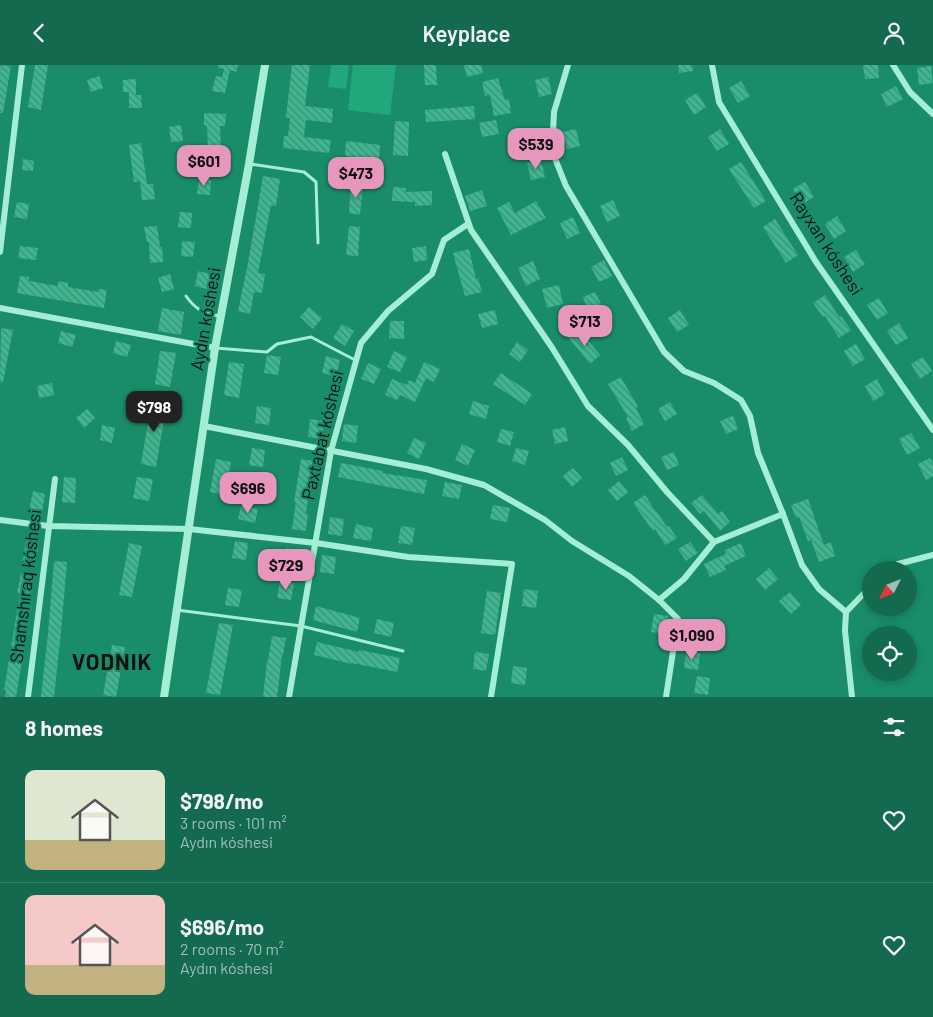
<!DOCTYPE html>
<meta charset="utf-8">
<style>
body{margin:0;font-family:Barlow,sans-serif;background:#207259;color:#f1f3f6;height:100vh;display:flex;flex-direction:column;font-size:19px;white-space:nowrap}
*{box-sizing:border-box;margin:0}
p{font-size:16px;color:#9dbfb7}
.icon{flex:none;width:28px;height:28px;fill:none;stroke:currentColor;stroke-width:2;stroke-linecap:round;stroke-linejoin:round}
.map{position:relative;height:632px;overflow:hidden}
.side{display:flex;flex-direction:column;background:#136a4f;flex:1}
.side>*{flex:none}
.needle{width:32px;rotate:228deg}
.tools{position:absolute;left:862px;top:496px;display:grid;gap:10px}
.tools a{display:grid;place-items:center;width:55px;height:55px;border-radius:50%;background:#136a4f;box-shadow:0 2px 8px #0003;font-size:25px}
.price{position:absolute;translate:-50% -42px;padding:0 11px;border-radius:10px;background:#e797bd;color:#111;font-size:16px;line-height:32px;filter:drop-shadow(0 1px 2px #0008)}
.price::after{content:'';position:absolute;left:50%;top:30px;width:15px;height:11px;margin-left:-8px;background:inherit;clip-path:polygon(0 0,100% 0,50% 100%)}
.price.current{background:#222;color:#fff}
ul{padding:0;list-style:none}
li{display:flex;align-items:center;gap:15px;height:125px;padding:0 25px}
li+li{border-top:1px solid #327d66}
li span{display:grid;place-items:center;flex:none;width:140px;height:100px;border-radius:10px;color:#555}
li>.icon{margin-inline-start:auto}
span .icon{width:60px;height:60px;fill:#fffc;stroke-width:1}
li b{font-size:21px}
h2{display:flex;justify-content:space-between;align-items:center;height:60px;padding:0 25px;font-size:21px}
header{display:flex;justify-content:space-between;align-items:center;height:65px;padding:0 25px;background:#136a4f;font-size:22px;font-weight:600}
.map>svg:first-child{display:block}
.garden{fill:#22a67b}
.building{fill:url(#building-back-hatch)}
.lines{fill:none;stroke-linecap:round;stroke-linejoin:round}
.service{stroke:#a5eed6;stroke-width:3}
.minor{stroke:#a5eed6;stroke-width:6}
.tertiary{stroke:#a5eed6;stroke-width:8}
.labels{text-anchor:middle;stroke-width:4;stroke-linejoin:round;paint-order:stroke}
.street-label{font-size:18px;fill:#111;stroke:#198d69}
.district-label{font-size:22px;font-weight:bold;letter-spacing:1px;fill:#111;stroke:#198d69}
</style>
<header><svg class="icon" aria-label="back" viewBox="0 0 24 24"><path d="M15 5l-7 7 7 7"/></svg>Keyplace<svg class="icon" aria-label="person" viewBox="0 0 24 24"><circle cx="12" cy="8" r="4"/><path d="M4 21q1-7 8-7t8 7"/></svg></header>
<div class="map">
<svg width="933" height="632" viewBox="0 0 933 632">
<defs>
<pattern id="building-back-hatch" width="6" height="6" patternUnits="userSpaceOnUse" patternTransform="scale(1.25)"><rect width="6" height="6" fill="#42b590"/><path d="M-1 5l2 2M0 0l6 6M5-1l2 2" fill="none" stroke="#369274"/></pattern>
</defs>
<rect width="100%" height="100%" fill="#198d69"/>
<g class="garden">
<path d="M331,0H349L346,24L328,22Z"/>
<path d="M353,0H396L390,50L348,45Z"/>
</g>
<g class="building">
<path d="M0,0L11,1L3,48H0Z"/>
<path d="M35,0H48L41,45L28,42Z"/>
<path d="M218,0H238L236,7L230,5L225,28L212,26L216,11L222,12L224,4L218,3Z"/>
<path d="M292,0H310L305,41L333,44L332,58L306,55L304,72L331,75L329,88L283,83L284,71H288L290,53L286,52Z"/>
<path d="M424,0H436L437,20H425Z"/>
<path d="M464,0H481L483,8L467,12Z"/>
<path d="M678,0H692L693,6L679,8Z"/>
<path d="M863,0H878L879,13L865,14Z"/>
<path d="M931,1L933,18L919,20L917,3Z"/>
<path d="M99,11L103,23L91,27L87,15Z"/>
<path d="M548,12L552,29L539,32L535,15Z"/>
<path d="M498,13L505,35L509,34L511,48L494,51L490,30L485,31L482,17Z"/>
<path d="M136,14V30H141L142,43H129V27H123V15Z"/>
<path d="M741,16L750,31L738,38L729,23Z"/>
<path d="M896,21L903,34L887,42L881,29Z"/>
<path d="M697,28L706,42L694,50L685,35Z"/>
<path d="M474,41L475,54L426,57L425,45Z"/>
<path d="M204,48L226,49L225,61H220L221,83L208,84L207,61L204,60Z"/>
<path d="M496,55L499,69L482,72L479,58Z"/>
<path d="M395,56L409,57L408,91L393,90Z"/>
<path d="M181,60L183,76L171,77L169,62Z"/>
<path d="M576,64L580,81L567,84L563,67Z"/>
<path d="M720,64L729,79L717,86L708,72Z"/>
<path d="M346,76L380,80L379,95L345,91Z"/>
<path d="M141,78L147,119H153L155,134L142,135L140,116L134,117L129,80Z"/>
<path d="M23,94L34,96L33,106L22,105Z"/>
<path d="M541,95L545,112L531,115L527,98Z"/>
<path d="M741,97L766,136L754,143L729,104Z"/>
<path d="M263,111L280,114L276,141L271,140L258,208L265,209L262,228L254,227L250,249L238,246L248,198Z"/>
<path d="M199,114L211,115L210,130L197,129Z"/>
<path d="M805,117L814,132L802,139L793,124Z"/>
<path d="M351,119L363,120L360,150L349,148Z"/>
<path d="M393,122L406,123V127L432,126V140L415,141V137L392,136Z"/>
<path d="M482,125L487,141L470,146L465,131Z"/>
<path d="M613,135L620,151L607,157L600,141Z"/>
<path d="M536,136L546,153L511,170L497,143L509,137L515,148Z"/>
<path d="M17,137L29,139L27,154L14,152Z"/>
<path d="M180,147L192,148L191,163L178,162Z"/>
<path d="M837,151L846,166L834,174L825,159Z"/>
<path d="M573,152L580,168L567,174L560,158Z"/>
<path d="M775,154L798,190L786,198L763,162Z"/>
<path d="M157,161L160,182H162L163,197L150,198L149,177H147L144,162Z"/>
<path d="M349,161L360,162L358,191L346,190Z"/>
<path d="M182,176L195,177L193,192L181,191Z"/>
<path d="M20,181L38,183L36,195L18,193Z"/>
<path d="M426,181L427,195L414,197L412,183Z"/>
<path d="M469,184L476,214L478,213L482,227L465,231L453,188Z"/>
<path d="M856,185L865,199L853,207L844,192Z"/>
<path d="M604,195L612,211L599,217L591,202Z"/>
<path d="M533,196L540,214L526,221L518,203Z"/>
<path d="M198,206L210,209L207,224L195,221Z"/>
<path d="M170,209L174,224L162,227L158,213Z"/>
<path d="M20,211L29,212V216L58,221V216L68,218V222L98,227L99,224L107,225L104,243L17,228Z"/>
<path d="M559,220L563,239L547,243L542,224Z"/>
<path d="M595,227L601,239L588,245L583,232Z"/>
<path d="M825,230L839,252L841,251L851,265L839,273L825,251L823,252L813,238Z"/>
<path d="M879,233L888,248L877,255L867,240Z"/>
<path d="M309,242L322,253L313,264L300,252Z"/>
<path d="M162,243L184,247L181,270L158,266Z"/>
<path d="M495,245L498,259L482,263L478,249Z"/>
<path d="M680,245L689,260L677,267L668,253Z"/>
<path d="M390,256H404V274L389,273Z"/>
<path d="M899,258L908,273L896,280L887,266Z"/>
<path d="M342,259L354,266L345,281L333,273Z"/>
<path d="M1,263L13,265L3,317H0Z"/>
<path d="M579,264L600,290L590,299L569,273Z"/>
<path d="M61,266L76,270L72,282L58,278Z"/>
<path d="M116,276L131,280L127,292L113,288Z"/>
<path d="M517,277L528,285L520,297L509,289Z"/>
<path d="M856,279L865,294L853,301L844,286Z"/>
<path d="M160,286L176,288L170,322L155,319Z"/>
<path d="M394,286L407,292L400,307L387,302Z"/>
<path d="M267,290L281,292L278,310L264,308Z"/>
<path d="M326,291L340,295L336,311L322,308Z"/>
<path d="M923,292L932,306L920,314L911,299Z"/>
<path d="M229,297L244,299L239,333L224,330Z"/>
<path d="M424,297L440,304L434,317L426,313L415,337L400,330L397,335L385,330L392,314L407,320L409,315L415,318Z"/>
<path d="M368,298L381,304L374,319L361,314Z"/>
<path d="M501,308L532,329L525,340L493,319Z"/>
<path d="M621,312L638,342L636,343L644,359L632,366L626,353L628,352L608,319Z"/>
<path d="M877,314L885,329L873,336L865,321Z"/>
<path d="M52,318L54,330L39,333L37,321Z"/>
<path d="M152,334L167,336L156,402L141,399Z"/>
<path d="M473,336L489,341L486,354L469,349Z"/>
<path d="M670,337L677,349L665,356L658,344Z"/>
<path d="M257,341L271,343L269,360L255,358Z"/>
<path d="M87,344L95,353L84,363L76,353Z"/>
<path d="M733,351L738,364L726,369L720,356Z"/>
<path d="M310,354L324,356L322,374L308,372Z"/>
<path d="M344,359L358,361L356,378L342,376Z"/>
<path d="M102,360L115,363L112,378L100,375Z"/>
<path d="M565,362L568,376L555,379L552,365Z"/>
<path d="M501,364L514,367L510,381L497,377Z"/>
<path d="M911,368L920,383L907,390L899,374Z"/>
<path d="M414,373L426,378L419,394L407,388Z"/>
<path d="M462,379L475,385L468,401L455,395Z"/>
<path d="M252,383L265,385L263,402L249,400Z"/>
<path d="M516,383L529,386L525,400L512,396Z"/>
<path d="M674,387L679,400L667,405L661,392Z"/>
<path d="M622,392L628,405L616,411L610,398Z"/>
<path d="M930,393L933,398V411L926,415L918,399Z"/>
<path d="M216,394L231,397L225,430L210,427Z"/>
<path d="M301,394L314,396L306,448L308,449L306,466L292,464L296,437H294Z"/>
<path d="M341,398L383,406L382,408L427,415L424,429L338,412Z"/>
<path d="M573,403L582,413L572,422L563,411Z"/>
<path d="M64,412L76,413L75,438L62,437Z"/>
<path d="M137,412L153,414L149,436L133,433Z"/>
<path d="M619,416L628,427L617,436L608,425Z"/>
<path d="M445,417L462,420L459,434L442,431Z"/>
<path d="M33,426L45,429L42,448L29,446Z"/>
<path d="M645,430L656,447H657L667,462L669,461L677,473L665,480L655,464L653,466L633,438Z"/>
<path d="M702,430L718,449L722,446L730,457L720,466L704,446L700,449L691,438Z"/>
<path d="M808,434L824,480L831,477L835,491L819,497L811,475L808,476L799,452L796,453L791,440Z"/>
<path d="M493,440L510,443L507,457L490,454Z"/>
<path d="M241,441L258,444L255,458L238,454Z"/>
<path d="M330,452L344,454L342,471L328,469Z"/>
<path d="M356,459L373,463L371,476L353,473Z"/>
<path d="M401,461L415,463L412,480L398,478Z"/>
<path d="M26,476L39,478L36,498L23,495Z"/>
<path d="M235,476L248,478L246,495L232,493Z"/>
<path d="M690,477L698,488L686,496L678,484Z"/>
<path d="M129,478L142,481L132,532L119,530Z"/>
<path d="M741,478L746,491L724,501L726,505L710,512L704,499L726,489L725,485Z"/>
<path d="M286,483L300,485L298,503L284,501Z"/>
<path d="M322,490L336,492L334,509L320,507Z"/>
<path d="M54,496L67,497L61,567L54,632H41L48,568Z"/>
<path d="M769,503L778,514L765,525L756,514Z"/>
<path d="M21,509L33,511L29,534H32L16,632H5L6,625H4L20,529L17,528Z"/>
<path d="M280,516L294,518L291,535L277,533Z"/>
<path d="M228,523L242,525L239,542L225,540Z"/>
<path d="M524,524L538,526L536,543L522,541Z"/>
<path d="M487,526L501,528L495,570L481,568Z"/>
<path d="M790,527L801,540L791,549L779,536Z"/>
<path d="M316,541L360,553L357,567L313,555Z"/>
<path d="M654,549L668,551L665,569L651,567Z"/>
<path d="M377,554L394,558L391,572L374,568Z"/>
<path d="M219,558L233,560L220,630L206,628Z"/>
<path d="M272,571L286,573L283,590H282L277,632H263L267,596H268Z"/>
<path d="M317,577L359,587V585L400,593L397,607L352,598V599L314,590Z"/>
<path d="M112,580L125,582L116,632L103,630Z"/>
<path d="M686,586L700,588L698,605L684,603Z"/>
<path d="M475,587L489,589L486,606L473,604Z"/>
<path d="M513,601L527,603L525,620L511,618Z"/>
<path d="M697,611L710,613L708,630L694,628Z"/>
</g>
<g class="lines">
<g class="service">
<path d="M250,99L304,107L316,117L318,178"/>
<path d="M186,231C195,244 204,249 220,251"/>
<path d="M216,283L267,287L277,279L311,272L355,295"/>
<path d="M177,545L301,561L403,586"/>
</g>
<g class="minor">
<path d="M568,0L554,47L552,86L566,121L664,287L684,306L714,318L741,335L750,351L758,388L783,449L802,500L819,524L846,547"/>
<path d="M712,0L719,37L816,197L933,365"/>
<path d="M893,0L910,27L933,49"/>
<path d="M445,89L471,165L551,281L588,341L628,380L667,427L714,477"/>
<path d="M0,187L22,0"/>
<path d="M0,243L215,283"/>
<path d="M204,361L426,404L484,420L545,455L572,476L629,511L659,535L678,554L666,632"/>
<path d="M0,455L48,461L189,464L316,478L408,492L512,499L491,632"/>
<path d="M891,505L898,499L933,490"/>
<path d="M659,535L684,514L714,477L783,449"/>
<path d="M28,632L55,414"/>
<path d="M289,632L331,386L361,278L388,246L432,209L444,175L468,159"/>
<path d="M852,632L845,566L846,547L871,521"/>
</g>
<path class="tertiary" d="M164,632L215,283L249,99L265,0"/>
</g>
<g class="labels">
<g class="street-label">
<text transform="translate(826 179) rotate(57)" y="6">Rayxan kóshesi</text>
<text transform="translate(206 254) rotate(-80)" y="6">Aydın kóshesi</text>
<text transform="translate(323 370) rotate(-77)" y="6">Paxtabat kóshesi</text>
<text transform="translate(26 521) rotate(-83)" y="6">Shamshıraq kóshesi</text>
</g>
<g class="district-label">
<text x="112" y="605">VODNIK</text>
</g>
</g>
</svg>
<div class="tools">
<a><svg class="needle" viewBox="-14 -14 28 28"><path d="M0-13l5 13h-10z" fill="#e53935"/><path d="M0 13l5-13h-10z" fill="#9dbfb7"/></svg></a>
<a><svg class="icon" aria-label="locate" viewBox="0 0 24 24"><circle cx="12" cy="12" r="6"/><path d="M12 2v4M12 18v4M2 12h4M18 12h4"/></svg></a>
</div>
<b class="price" style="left:536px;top:105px">$539</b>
<b class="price" style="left:204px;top:122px">$601</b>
<b class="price" style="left:356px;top:134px">$473</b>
<b class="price" style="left:585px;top:282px">$713</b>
<b class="price current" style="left:154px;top:368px">$798</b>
<b class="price" style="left:248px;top:449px">$696</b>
<b class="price" style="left:286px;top:526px">$729</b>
<b class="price" style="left:692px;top:596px">$1,090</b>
</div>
<section class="side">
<h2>8 homes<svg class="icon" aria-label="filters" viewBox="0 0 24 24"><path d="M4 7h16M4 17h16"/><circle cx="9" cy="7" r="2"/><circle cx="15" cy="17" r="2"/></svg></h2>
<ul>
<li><span style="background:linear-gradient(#dfe7d0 70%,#c2b280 0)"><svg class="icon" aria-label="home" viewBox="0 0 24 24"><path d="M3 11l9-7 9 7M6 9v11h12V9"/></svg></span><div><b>$798/mo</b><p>3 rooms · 101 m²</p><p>Aydın kóshesi</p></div><svg class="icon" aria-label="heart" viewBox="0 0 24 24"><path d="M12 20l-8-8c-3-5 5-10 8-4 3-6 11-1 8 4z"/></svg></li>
<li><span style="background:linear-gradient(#f6c9c9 70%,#c2b280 0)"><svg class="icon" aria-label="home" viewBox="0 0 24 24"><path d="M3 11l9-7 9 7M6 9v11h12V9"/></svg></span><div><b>$696/mo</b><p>2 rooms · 70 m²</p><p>Aydın kóshesi</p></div><svg class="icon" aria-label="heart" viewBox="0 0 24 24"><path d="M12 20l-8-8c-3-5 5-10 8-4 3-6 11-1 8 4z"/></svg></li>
</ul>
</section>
